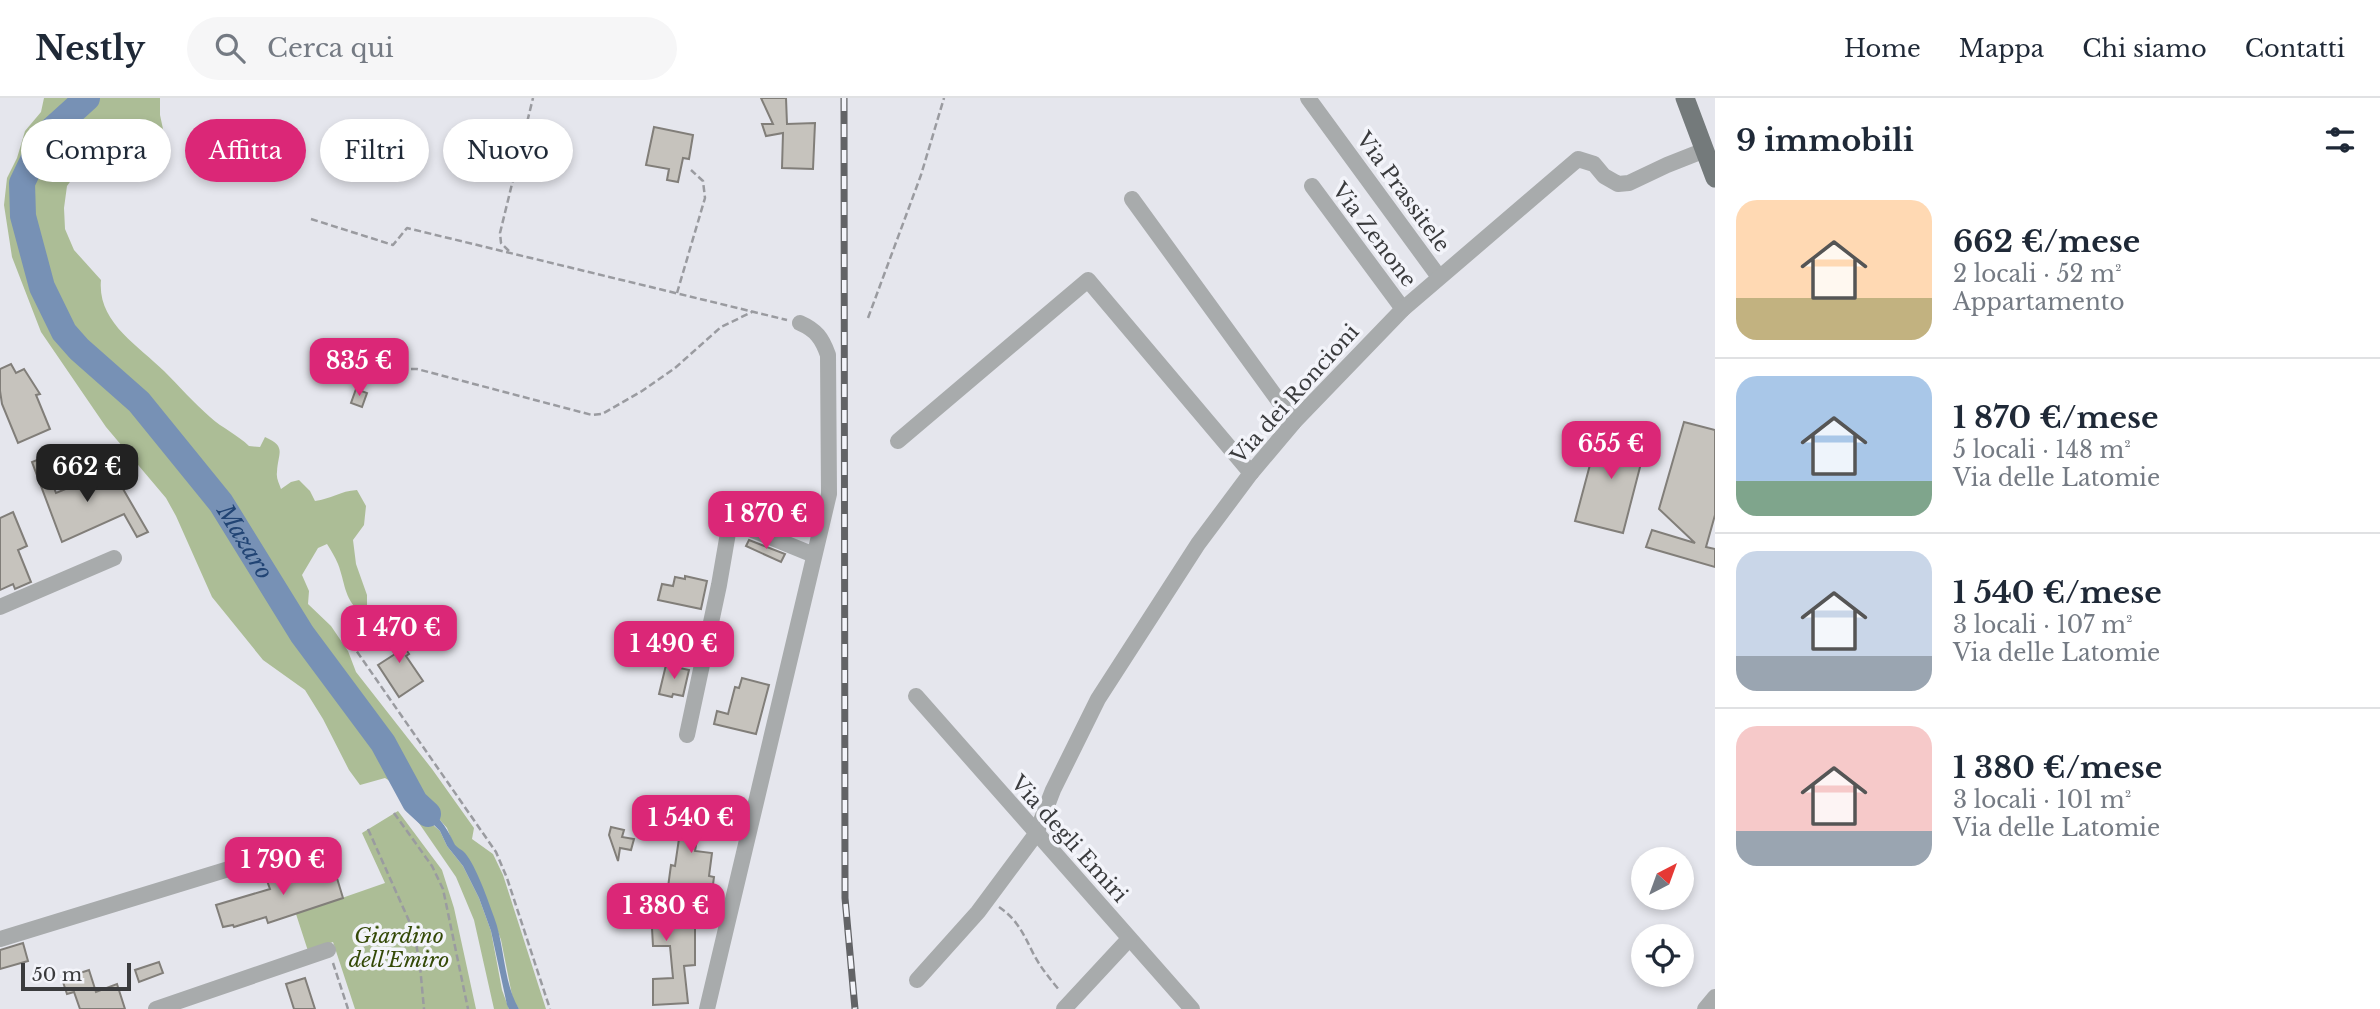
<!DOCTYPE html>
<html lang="it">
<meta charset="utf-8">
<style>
body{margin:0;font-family:"Libre Baskerville",serif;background:#f6f6f7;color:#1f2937;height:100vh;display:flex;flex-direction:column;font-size:26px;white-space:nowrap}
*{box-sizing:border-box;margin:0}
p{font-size:23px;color:#747a83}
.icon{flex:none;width:38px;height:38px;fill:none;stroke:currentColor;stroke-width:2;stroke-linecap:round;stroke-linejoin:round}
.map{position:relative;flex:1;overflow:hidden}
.drawer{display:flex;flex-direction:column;background:#fff;width:665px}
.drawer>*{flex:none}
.guide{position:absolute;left:21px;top:21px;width:665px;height:63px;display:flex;gap:14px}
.needle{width:46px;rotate:41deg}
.buttons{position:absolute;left:1631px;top:749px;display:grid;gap:14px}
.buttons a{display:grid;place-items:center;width:63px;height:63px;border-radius:50%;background:#fff;box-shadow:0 4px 10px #0003;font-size:35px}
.scale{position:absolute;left:21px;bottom:18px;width:110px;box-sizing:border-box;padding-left:7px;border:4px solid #3a3b3d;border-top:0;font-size:19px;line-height:24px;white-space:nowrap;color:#3a3b3d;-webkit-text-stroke:5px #f3f4fa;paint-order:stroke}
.price{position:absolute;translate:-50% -60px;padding:0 16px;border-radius:14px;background:#db2777;color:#fff;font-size:23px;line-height:46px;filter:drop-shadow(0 2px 4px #0008)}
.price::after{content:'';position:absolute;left:50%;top:42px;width:21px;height:16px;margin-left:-10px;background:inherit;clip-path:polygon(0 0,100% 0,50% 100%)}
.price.active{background:#222;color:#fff}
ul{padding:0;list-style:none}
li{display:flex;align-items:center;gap:21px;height:175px;padding:0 21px}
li+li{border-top:2px solid #e0e1e3}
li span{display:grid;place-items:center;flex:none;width:196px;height:140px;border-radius:21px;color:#555}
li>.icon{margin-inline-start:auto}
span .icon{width:84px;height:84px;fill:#fffc;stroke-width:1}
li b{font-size:30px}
h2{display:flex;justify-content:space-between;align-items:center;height:84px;padding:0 21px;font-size:30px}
.pill{padding:0 24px;border-radius:32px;background:#fff;box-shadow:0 4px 10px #0003;font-size:24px;line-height:63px}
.pill.active{background:#db2777;color:#fff}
header{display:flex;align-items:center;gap:42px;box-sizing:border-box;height:98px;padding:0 35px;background:#fff;border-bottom:2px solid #e0e1e3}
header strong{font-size:33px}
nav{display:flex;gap:38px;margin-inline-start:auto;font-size:24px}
.search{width:490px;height:63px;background:#f6f6f7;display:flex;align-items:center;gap:18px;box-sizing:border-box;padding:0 24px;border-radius:38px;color:#747a83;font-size:26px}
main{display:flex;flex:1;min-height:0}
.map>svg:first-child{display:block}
.green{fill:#acbd96}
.water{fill:#7791b5}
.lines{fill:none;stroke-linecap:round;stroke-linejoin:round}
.river{stroke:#7791b5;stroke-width:26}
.building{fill:#c6c3bd;stroke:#817e79;stroke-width:2}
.path{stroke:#9a9ba0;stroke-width:2.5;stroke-dasharray:7 3.5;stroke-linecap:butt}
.minor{stroke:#a8abac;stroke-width:16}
.major{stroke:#747a7b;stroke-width:19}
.rail-casing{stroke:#626366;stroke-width:7}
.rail{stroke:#f3f4fa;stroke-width:4.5;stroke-dasharray:13;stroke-linecap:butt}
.labels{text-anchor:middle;stroke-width:7;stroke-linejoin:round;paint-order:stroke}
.street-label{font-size:21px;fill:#3a3b3d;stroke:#f3f4fa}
.park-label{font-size:21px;font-style:italic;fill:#344907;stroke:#f3f4fa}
.water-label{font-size:23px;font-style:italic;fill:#214474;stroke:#f3f4fa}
</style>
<header>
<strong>Nestly</strong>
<div class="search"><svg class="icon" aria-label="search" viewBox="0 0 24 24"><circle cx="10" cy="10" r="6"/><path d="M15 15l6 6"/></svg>Cerca qui</div>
<nav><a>Home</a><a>Mappa</a><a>Chi siamo</a><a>Contatti</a></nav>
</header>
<main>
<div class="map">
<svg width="1715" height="911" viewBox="0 0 1715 911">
<rect width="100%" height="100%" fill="#e5e6ed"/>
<g class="green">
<path d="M44,0H160V17L163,31C152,39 149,38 137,40C121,44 110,52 93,52L67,88L64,110L65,131L74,152L101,182C97,224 138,247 164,273C179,288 194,305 210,319C222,330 238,337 249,348L260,349L265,339C287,349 278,354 277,374C276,380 279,385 281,391L291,384L299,382L310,393L315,403C331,401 340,393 357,392L366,408L364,427L353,442L356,466L367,497V509L359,513C344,500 345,484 338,466C335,459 331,452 327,446L318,450L302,477L309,493L308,506L331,528L348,553L356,574L432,671L474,730L472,741L493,756L503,777L546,911H519L513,902L501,842L483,792L469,763L454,748L447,730L431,712L420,705L417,696L408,688L409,698L425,720L440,733L447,748L463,768L479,800L491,833L502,892L509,911H494L474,822L456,779L401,699L398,688L385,680L360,687L349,672L323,621L305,592L263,562L212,499L176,418L166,400L106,329L41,234L12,159L4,107L7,80L17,60L25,33L41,14Z"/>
<path d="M398,713L442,772L454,810L476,911H355L333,844L308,853L296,816L385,785L362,735Z"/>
</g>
<path class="water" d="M408,687L417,696L420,705C437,715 446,728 454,745C456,750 462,751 465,755C476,768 488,802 494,819C505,848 503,884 519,911H509L507,907L491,833L479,800L463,768L447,748L440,733L412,705Z"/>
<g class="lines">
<path class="river" id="s1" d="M87,0L44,39L22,85L23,118L42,189L64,234L79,251L139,304L221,405L302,536L383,645L415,704L428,716"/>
</g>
<g class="building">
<path d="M761,0H786L787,26L815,25L813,71L782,70L783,35L766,38L762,26H773Z"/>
<path d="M654,29L693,37L689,61L683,60L678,84L667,82L669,71L646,67Z"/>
<path d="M11,266L16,275L24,271L40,296L36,297L50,331L18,345L2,306L0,293V271Z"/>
<path d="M356,291L367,295L362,309L351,305Z"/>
<path d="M1684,324L1715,332V417L1706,449L1715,451V469L1646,449L1652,432L1695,445L1659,411Z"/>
<path d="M1599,333L1647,342L1623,435L1575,423Z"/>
<path d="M42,360L56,395L112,372L148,434L137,439L124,416L62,444L32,364Z"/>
<path d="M717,396L738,399V397L757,400V396L774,399L771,420L715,411Z"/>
<path d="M13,414L27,448L18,452L31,484L15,491L13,486L0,492V420Z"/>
<path d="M749,442L785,456L781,464L746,448Z"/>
<path d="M685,478L707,483L701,511L658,502L662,486L673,488L675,479L685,481Z"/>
<path d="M389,527L409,556L406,558L423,583L399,599L378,567L395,556L379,534Z"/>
<path d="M666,567L689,572L683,598L673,596L672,599L659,596Z"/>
<path d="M742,580L769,587L756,636L714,626L717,613L728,616L735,589L739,590Z"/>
<path d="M685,700L697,702L696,707L699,708L696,723L700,724L695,753L712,755L709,778L714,779L712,794L668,789L671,767L675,768Z"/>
<path d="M611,729L624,732L622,739L634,741L631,752L620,750L618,763L609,737Z"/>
<path d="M333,767L343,800L268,825L266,819L234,829L233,827L223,829L216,807L270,791L266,780L303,771L305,776Z"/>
<path d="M630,793H655L656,813L695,814V867L684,868L688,905L653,907V881L673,880L670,848H653L652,830L626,826Z"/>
<path d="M23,845L28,863L0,871V852Z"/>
<path d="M159,864L163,875L139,884L135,872Z"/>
<path d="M89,872L96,894L117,886L125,911H80L74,894L67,896L62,881Z"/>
<path d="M305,880L315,911H294L286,886Z"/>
</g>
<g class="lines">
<g class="path">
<path d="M311,121L393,147L407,130L787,222"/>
<path d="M509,153L501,145L500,135L533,0"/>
<path d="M677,195L705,100L703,83L691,72"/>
<path d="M868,220L921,77L944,0"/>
<path d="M369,271C384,274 401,271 417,271L592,317L602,316L642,293L675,270L721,229L752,214"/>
<path d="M351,545L496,754L507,780L550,911"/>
<path d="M394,715L432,768L443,791L468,911"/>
<path d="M368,731L414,834L420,868L424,911"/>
<path d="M999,809C1018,822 1024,837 1034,857C1041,870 1050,881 1060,893"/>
<path d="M333,865L348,911"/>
</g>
<g class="minor">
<path d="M1308,0L1439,179"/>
<path d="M1312,88L1403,211"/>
<path d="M1132,101L1294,324"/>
<path d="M898,343L1088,182L1251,375"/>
<path d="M0,509L114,460"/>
<path d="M916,598L1192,911"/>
<path d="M687,637L719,487L728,435L733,428L740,427L814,457"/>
<path d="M0,841L294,751"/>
<path d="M917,882L978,814L1036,736L1053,692L1098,601L1198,446L1251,375L1294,324L1403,211L1578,61L1594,66L1604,78L1618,86L1629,85L1667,67L1705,52"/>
<path d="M156,911L328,852"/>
<path d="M707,911L829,396L828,257C822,240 816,232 800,225"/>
<path d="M1064,911L1129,841"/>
<path d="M1705,911L1715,899"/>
</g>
<path class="major" d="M1685,0L1715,80"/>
<g class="rail-casing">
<path id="rail" d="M844,0L845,800L855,911"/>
</g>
<use href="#rail" class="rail"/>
</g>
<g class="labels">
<g class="street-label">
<text transform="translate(1403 94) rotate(54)" y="7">Via Prassitele</text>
<text transform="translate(1374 137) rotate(53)" y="7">Via Zenone</text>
<text transform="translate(1295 296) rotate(-48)" y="7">Via dei Roncioni</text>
<text transform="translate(1069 741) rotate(48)" y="7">Via degli Emiri</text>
</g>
<g class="park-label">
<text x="399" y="845">Giardino<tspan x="399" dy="24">dell'Emiro</tspan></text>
</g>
<g class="water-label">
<text dy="8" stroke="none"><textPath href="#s1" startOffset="544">Mazaro</textPath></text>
</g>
</g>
</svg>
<div class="buttons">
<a><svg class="needle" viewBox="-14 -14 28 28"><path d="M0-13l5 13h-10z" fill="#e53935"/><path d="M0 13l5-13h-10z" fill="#747a83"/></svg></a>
<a><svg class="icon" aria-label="locate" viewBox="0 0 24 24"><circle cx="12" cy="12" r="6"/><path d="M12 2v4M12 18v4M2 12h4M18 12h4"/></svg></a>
</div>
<div class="scale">50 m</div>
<b class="price" style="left:359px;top:300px">835 €</b>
<b class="price" style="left:1611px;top:383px">655 €</b>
<b class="price active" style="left:87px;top:406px">662 €</b>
<b class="price" style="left:766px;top:453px">1 870 €</b>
<b class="price" style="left:399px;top:567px">1 470 €</b>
<b class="price" style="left:674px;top:583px">1 490 €</b>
<b class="price" style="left:691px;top:757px">1 540 €</b>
<b class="price" style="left:283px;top:799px">1 790 €</b>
<b class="price" style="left:666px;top:845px">1 380 €</b>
<div class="guide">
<a class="pill">Compra</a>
<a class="pill active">Affitta</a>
<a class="pill">Filtri</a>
<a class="pill">Nuovo</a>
</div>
</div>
<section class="drawer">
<h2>9 immobili<svg class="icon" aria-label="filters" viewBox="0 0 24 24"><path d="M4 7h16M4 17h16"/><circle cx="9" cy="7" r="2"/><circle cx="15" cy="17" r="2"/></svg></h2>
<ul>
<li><span style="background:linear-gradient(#ffd9b3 70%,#c2b280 0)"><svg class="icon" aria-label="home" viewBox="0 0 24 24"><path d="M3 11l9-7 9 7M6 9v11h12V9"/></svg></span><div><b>662 €/mese</b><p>2 locali · 52 m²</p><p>Appartamento</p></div></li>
<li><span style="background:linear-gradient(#a9c7e8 75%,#7fa58c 0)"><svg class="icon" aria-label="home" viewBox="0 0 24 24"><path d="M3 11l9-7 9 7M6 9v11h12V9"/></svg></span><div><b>1 870 €/mese</b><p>5 locali · 148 m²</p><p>Via delle Latomie</p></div></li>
<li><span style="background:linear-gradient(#c9d6e8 75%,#9aa5b1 0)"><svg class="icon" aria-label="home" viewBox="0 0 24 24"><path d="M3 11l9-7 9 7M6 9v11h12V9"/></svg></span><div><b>1 540 €/mese</b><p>3 locali · 107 m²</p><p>Via delle Latomie</p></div></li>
<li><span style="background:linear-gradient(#f6c9c9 75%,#9aa5b1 0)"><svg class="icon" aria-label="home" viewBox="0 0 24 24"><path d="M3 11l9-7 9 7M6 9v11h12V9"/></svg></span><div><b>1 380 €/mese</b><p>3 locali · 101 m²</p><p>Via delle Latomie</p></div></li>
</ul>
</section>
</main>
